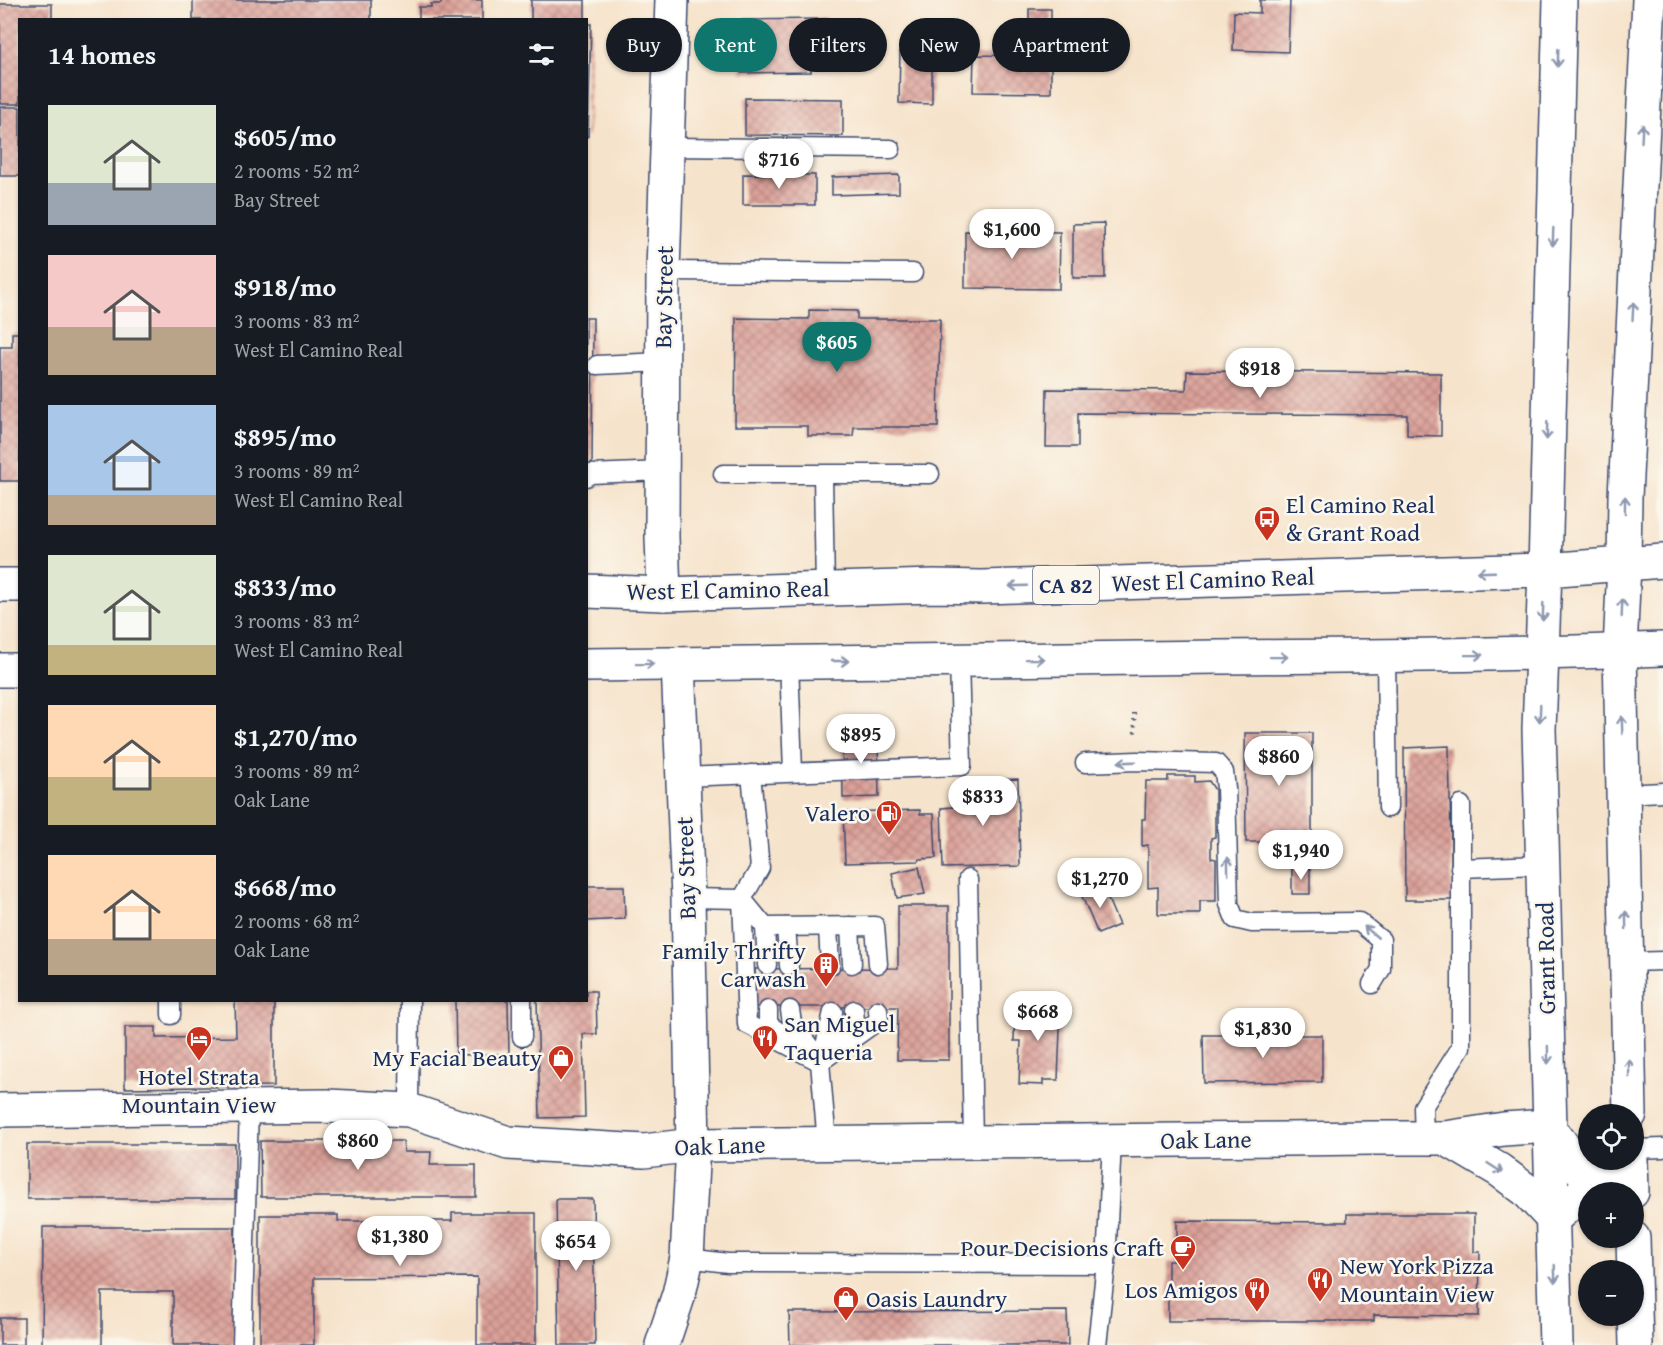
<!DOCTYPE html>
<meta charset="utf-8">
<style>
body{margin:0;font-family:"Gentium Book Plus",serif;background:#242831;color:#f1f3f6;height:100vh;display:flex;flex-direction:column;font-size:22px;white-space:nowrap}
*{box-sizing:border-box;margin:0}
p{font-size:20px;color:#9ea1a6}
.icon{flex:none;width:33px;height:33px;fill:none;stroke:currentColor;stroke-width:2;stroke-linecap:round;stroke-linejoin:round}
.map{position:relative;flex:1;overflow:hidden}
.sheet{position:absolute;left:18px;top:18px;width:570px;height:984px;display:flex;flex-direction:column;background:#171b24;border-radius:0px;box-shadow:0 2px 4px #0004}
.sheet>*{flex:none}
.guide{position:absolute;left:606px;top:18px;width:570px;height:54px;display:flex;gap:12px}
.tools{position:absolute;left:1578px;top:1104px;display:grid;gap:12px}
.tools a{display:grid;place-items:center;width:66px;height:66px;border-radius:50%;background:#171b24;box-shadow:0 2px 4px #0004;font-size:30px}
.price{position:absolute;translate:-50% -51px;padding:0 14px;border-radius:21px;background:#fff;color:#222;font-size:20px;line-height:39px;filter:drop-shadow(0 2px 3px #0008)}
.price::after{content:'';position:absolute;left:50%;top:36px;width:18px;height:14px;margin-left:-9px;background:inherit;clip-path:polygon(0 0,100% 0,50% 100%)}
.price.current{background:#0f766e;color:#fff}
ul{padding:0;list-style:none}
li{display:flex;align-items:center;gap:18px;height:150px;padding:0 30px}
li span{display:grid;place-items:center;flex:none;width:168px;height:120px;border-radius:0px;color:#555}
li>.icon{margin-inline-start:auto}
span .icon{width:72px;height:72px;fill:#fffc;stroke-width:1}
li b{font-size:26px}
h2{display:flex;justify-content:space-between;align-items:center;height:72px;padding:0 30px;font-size:26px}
.pill{padding:0 21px;border-radius:27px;background:#171b24;box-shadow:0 2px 4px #0004;font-size:21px;line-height:54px}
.pill.current{background:#0f766e;color:#fff}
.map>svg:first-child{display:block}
.building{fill:url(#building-cross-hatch)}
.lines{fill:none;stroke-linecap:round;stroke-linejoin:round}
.service-casing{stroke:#3c4a6e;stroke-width:21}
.minor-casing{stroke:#3c4a6e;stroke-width:36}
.secondary-casing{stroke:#3c4a6e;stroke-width:36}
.primary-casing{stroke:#3c4a6e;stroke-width:36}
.trunk-casing{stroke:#3c4a6e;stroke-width:36}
.path{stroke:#3c4a6e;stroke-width:4;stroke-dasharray:1.5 4.5;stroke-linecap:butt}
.service{stroke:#fff;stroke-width:18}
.minor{stroke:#fff;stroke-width:33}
.secondary{stroke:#fff;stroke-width:33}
.primary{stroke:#fff;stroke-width:33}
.trunk{stroke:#fff;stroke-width:33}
.oneway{stroke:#8d97ae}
.labels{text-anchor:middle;stroke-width:5;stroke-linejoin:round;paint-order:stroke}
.shield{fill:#fbf7ec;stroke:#5e6b89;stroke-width:1.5}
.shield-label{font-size:22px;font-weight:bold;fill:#1b2f5e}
.street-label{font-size:24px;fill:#1b2f5e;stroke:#fbf7ec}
.poi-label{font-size:24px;fill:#1b2f5e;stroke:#fbf7ec;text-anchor:end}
</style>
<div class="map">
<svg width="1663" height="1345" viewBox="0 0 1663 1345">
<defs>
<pattern id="building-cross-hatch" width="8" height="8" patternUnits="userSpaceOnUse" patternTransform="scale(1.5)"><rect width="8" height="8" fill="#dca199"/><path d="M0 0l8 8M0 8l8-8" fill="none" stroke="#b28480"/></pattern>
</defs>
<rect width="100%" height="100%" fill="#fbf7ec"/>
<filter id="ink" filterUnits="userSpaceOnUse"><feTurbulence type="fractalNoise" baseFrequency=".0167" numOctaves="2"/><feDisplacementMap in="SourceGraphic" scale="12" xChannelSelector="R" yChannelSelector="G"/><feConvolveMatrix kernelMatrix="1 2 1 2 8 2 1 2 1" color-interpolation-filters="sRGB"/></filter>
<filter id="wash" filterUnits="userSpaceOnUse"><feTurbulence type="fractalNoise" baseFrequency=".008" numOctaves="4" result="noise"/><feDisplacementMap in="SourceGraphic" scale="24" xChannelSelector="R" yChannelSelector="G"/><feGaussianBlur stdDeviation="1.35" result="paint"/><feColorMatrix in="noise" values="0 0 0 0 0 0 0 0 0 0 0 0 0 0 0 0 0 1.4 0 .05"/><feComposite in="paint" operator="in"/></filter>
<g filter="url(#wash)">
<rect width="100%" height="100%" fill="#f6e3cb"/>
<g id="blocks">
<g class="building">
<rect x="193" y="0" width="178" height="20"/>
<path d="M441,0H482V20H419V7H431V4H441Z"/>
<rect x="531" y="0" width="54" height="20"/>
<path d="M1260,0H1290L1288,52L1233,50L1234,12L1260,13Z"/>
<path d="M0,4H52V20H20V104H0Z"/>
<path d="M1029,9H1051V93L973,92L974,55L1029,56Z"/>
<path d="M827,19V38H842L843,67L811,68V72L741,73L740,20Z"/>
<path d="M586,24H591L588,137L586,136Z"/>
<path d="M900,47L932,48V104L899,103Z"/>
<path d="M745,98L843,99V136L745,135Z"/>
<rect x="0" y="107" width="20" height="69"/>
<path d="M743,174L815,175V205H743Z"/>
<path d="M899,175V193L832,195V177Z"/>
<path d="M1104,223L1105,278H1073V224Z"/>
<path d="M965,231L1060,232L1059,289L965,288Z"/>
<path d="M809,310L857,311V319H940L938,427H854L853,436H808V426H735L736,318L809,319Z"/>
<path d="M586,318H593L592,467H586Z"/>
<path d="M12,333H20V481H0V347H12Z"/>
<path d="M1187,371L1441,373V436L1407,435V415L1078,413V447H1046L1047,389L1186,390Z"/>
<path d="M878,731L879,797L843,798L842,733Z"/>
<path d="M1245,733H1312V842H1246Z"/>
<path d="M1449,746L1452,900H1405L1404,748Z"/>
<path d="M1168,776H1195V782L1209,781L1215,790V837L1211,838V858L1216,859V901H1200V914H1158V887L1148,888V845L1142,846V819H1145L1146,781H1168Z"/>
<path d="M1018,779L1020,866L943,868L941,808L967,806V781Z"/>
<path d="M920,810V814H934L936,858L920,859L919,861L845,863L843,812Z"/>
<path d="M919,867L925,894L897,898L892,873Z"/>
<rect x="1292" y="868" width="18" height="26"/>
<path d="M1102,885L1119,925L1098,934L1081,894Z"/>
<path d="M586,886H624L625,919L586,921Z"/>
<path d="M898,906H949V1060H897L898,1007H755V969L898,968Z"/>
<path d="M586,991H596L597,1034H583L585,1117L540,1118L537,1000H586Z"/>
<path d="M235,1000H274V1086L125,1088V1027H156V1038L236,1037Z"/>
<path d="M455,1000H508L509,1054L456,1055Z"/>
<path d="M1015,1004L1061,1005L1058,1080H1043V1085L1019,1084L1021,1041H1014Z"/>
<path d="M1203,1035H1322V1082L1204,1083Z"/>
<path d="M260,1141H403L404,1152H431L430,1165H476V1197H261Z"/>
<rect x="27" y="1144" width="208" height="55"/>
<path d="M556,1199H593L595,1345H559Z"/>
<path d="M452,1213H536V1345H477V1277L314,1278V1345H260V1215H338V1221H452Z"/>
<path d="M1347,1214H1474V1252H1480L1479,1316L1374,1315V1321H1168V1261H1177V1221L1347,1222Z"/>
<path d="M43,1227H235L234,1345H173V1292H102V1345H42Z"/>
<path d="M1067,1311L1068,1345H790L789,1312Z"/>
<rect x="0" y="1318" width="24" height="27"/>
</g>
</g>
</g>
<g filter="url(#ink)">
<use href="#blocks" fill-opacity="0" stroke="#3c4a6e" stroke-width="1.5"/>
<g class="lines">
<g class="service-casing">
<g id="service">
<path d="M667,147L891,149"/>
<path d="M663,271L913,273"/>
<path d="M597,365L663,362"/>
<path d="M723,474H930"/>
<path d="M823,475L825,589"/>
<path d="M586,477L590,474L663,471"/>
<path d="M1386,657L1388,808"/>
<path d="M789,661L793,772"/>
<path d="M1085,763L1137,761L1216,763L1224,772L1226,788L1229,904L1235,919L1252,923L1359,922L1381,940V969L1372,984"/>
<path d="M751,774L760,868L742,899L747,1024L820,1062L827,1144"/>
<path d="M682,777L962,766L959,660"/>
<path d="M1623,794L1663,792"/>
<path d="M1460,868L1543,865"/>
<path d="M968,879L973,1142"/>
<path d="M688,898L742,899L765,927L875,926L878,964"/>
<path d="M850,926L852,964"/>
<path d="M765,927L767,965"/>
<path d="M786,927L789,966"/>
<path d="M828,927L830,966"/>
<path d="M1627,962L1663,961"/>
<path d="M171,1000V1015"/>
<path d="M522,1000V1037"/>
<path d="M768,1010V1024L785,1036"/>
<path d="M790,1010L792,1023L818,1058"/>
<path d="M837,1042L855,1021L854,1010"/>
<path d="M822,1058L833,1012"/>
<path d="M820,1062L879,1020L878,1010"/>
<path d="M409,1110L410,1000"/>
<path d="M1424,1139L1423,1107L1461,1047V805"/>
<path d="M1634,1149L1663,1148"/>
<path d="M687,1258L728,1263L1106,1264"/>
<path d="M242,1345L249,1107"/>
<path d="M1097,1345L1106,1264L1112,1141"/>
</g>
</g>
<g class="minor-casing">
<g id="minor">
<path d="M664,594L662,537L663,271L672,0"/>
<path d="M0,1110L328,1106L409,1110L508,1143L644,1151L693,1145L1374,1138H1445L1504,1129L1548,1126"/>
<path d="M1445,1138L1499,1170L1526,1190L1553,1219"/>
<path d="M662,1345L679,1294L687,1258L693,1145L688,898L678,664"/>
</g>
</g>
<g class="secondary-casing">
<g id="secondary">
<path d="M1620,651L1630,1114"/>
<path d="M1542,654L1539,729L1556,1345"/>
<path d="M1548,1126L1591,1183L1595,1192"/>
<path d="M1631,1160L1632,1192"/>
<path d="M1553,1219L1619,1160"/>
<path d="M1633,1238L1636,1345"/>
</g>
</g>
<g class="primary-casing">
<g id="primary">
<path d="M0,585H20"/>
<path d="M586,591L664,594L934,586L982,587L1545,570L1663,561"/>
<path d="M1620,651L1624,564"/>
<path d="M1542,654L1545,570"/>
<path d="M586,665C797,662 1008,659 1219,657C1367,656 1515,655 1663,649"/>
<path d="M0,670H20"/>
</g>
</g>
<g class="trunk-casing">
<g id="trunk">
<path d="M1624,564L1625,497L1649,0"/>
<path d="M1545,570L1560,0"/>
</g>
</g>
<path class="path" d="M1134,713L1135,736"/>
<use href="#service" class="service"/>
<use href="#minor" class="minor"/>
<use href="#secondary" class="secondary"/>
<use href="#primary" class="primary"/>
<use href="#trunk" class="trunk"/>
</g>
<defs><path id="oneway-shaft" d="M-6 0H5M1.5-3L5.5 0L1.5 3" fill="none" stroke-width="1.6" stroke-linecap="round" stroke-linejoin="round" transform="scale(1.5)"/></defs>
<g class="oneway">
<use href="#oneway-shaft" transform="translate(1558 58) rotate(92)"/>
<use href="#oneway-shaft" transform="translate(1642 133) rotate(-87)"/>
<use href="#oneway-shaft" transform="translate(1553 237) rotate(92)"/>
<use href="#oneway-shaft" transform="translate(1633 311) rotate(-87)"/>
<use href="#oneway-shaft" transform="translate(1547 431) rotate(92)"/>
<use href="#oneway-shaft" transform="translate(1625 505) rotate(-89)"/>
<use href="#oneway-shaft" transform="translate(1486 572) rotate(178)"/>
<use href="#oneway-shaft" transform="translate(1018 586) rotate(178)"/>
<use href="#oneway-shaft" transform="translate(1622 608) rotate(-88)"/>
<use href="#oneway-shaft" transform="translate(1543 612) rotate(92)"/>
<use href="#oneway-shaft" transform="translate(1474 655) rotate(-1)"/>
<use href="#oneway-shaft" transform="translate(1279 657) rotate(-1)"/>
<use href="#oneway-shaft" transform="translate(1035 659) rotate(-1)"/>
<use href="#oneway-shaft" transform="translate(840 661)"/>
<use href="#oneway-shaft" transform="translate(645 664) rotate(-1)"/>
<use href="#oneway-shaft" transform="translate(1540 713) rotate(92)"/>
<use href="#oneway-shaft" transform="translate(1622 725) rotate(-92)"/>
<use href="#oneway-shaft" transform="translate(1127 762) rotate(178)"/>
<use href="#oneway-shaft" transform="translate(1228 866) rotate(-91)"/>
<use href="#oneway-shaft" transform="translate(1626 920) rotate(-91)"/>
<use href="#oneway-shaft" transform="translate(1371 932) rotate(-140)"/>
<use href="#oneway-shaft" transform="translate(1548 1055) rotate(89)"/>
<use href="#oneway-shaft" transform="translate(1629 1068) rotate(-91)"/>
<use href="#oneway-shaft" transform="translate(1495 1168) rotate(33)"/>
<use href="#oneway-shaft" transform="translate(1555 1274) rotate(88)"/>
</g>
</g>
<defs>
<g id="bus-pin" transform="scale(1.35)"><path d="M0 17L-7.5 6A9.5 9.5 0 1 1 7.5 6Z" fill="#c8321e" stroke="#fbf7ec"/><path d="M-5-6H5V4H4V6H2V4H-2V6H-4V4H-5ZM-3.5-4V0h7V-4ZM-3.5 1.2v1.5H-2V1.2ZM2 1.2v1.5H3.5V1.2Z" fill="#fff"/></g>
<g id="fuel-pin" transform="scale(1.35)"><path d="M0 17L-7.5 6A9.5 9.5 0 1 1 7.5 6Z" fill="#c8321e" stroke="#fbf7ec"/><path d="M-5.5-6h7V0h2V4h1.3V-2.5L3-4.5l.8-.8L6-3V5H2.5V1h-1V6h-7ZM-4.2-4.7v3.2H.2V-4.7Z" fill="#fff"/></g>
<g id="building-pin" transform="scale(1.35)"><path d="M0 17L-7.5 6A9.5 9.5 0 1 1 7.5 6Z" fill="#c8321e" stroke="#fbf7ec"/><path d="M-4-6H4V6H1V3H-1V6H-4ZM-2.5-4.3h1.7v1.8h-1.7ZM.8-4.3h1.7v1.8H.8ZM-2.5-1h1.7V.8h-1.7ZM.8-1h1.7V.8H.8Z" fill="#fff"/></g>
<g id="restaurant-pin" transform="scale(1.35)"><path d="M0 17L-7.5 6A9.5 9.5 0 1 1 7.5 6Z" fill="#c8321e" stroke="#fbf7ec"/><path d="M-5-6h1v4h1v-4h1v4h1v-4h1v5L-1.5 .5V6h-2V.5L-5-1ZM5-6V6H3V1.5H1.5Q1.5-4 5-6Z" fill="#fff"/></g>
<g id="hotel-pin" transform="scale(1.35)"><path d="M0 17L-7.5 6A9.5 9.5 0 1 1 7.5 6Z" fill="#c8321e" stroke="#fbf7ec"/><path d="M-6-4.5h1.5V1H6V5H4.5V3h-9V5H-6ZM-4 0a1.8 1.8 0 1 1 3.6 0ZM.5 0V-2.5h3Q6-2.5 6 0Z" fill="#fff"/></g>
<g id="shop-pin" transform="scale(1.35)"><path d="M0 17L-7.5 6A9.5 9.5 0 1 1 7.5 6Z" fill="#c8321e" stroke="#fbf7ec"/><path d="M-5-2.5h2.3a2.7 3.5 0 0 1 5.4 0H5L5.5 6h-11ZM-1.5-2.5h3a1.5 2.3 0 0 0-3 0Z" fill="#fff"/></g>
<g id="cafe-pin" transform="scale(1.35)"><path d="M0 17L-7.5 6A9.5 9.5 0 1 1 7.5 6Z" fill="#c8321e" stroke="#fbf7ec"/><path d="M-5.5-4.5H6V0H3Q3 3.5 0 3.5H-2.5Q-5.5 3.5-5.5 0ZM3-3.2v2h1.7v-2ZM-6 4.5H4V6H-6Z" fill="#fff"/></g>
</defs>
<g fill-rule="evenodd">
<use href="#bus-pin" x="1267" y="519"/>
<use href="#fuel-pin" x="889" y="813"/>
<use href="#building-pin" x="826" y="965"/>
<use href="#restaurant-pin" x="765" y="1038"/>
<use href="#hotel-pin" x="199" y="1039"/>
<use href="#shop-pin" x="561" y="1058"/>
<use href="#cafe-pin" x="1183" y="1248"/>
<use href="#restaurant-pin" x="1320" y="1280"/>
<use href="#restaurant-pin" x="1257" y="1290"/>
<use href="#shop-pin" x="846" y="1299"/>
</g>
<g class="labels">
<rect class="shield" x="1033" y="566" width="66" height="38" rx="4.5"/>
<g class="shield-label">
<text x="1066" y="593">CA 82</text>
</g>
<g class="street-label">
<text transform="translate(664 297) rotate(-89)" y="8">Bay Street</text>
<text transform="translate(1213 580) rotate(-2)" y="8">West El Camino Real</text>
<text transform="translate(728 590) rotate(-1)" y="8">West El Camino Real</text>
<text transform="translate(686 868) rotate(-92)" y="8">Bay Street</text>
<text transform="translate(1546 958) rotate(-91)" y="8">Grant Road</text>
<text transform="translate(1206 1140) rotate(-1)" y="8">Oak Lane</text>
<text transform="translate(720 1146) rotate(-2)" y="8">Oak Lane</text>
</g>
<g class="poi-label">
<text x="1286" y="513" text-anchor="start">El Camino Real<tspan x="1286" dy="28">&amp; Grant Road</tspan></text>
<text x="870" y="821">Valero</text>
<text x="806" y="959">Family Thrifty<tspan x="806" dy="28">Carwash</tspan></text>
<text x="784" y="1032" text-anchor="start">San Miguel<tspan x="784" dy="28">Taqueria</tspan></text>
<text x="542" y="1066">My Facial Beauty</text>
<text x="199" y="1085" text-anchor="middle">Hotel Strata<tspan x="199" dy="28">Mountain View</tspan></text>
<text x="1164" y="1256">Pour Decisions Craft</text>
<text x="1340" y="1274" text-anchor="start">New York Pizza<tspan x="1340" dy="28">Mountain View</tspan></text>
<text x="1238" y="1298">Los Amigos</text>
<text x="866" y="1307" text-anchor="start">Oasis Laundry</text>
</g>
</g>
</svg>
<div class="tools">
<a><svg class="icon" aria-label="locate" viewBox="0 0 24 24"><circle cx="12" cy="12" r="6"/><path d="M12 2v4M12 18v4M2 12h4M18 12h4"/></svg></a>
<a>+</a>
<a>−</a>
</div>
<b class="price" style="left:779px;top:190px">$716</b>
<b class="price" style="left:1012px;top:260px">$1,600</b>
<b class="price current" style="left:837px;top:373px">$605</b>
<b class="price" style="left:1260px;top:399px">$918</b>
<b class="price" style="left:861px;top:765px">$895</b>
<b class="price" style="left:1279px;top:787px">$860</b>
<b class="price" style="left:983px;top:827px">$833</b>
<b class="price" style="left:1301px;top:881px">$1,940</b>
<b class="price" style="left:1100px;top:909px">$1,270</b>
<b class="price" style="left:1038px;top:1042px">$668</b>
<b class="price" style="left:1263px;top:1059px">$1,830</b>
<b class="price" style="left:358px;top:1171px">$860</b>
<b class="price" style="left:400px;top:1267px">$1,380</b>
<b class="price" style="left:576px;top:1272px">$654</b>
<div class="guide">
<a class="pill">Buy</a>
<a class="pill current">Rent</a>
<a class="pill">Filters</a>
<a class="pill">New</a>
<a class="pill">Apartment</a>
</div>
<section class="sheet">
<h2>14 homes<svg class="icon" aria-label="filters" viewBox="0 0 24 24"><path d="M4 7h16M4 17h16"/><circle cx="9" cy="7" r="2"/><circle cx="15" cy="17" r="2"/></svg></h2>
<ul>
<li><span style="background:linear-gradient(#dfe7d0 65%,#9aa5b1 0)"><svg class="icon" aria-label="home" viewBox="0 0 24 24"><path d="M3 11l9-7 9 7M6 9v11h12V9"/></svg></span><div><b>$605/mo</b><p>2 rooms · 52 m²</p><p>Bay Street</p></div></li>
<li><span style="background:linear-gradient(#f6c9c9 60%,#b9a48a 0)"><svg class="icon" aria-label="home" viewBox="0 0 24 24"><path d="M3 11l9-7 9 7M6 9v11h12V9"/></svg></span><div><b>$918/mo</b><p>3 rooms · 83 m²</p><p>West El Camino Real</p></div></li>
<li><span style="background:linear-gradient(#a9c7e8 75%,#b9a48a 0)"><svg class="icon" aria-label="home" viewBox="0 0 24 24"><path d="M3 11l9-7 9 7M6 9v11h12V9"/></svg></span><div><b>$895/mo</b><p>3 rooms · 89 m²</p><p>West El Camino Real</p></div></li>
<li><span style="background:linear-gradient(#dfe7d0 75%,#c2b280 0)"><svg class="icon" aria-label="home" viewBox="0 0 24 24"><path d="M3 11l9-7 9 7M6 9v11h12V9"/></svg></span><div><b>$833/mo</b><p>3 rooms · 83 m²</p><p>West El Camino Real</p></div></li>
<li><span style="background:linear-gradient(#ffd9b3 60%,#c2b280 0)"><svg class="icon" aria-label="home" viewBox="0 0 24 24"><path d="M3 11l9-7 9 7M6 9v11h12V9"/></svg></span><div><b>$1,270/mo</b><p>3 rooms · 89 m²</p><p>Oak Lane</p></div></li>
<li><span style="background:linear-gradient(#ffd9b3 70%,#b9a48a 0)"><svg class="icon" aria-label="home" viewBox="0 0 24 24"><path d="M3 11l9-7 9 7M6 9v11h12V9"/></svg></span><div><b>$668/mo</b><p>2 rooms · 68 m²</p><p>Oak Lane</p></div></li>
</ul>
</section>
</div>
